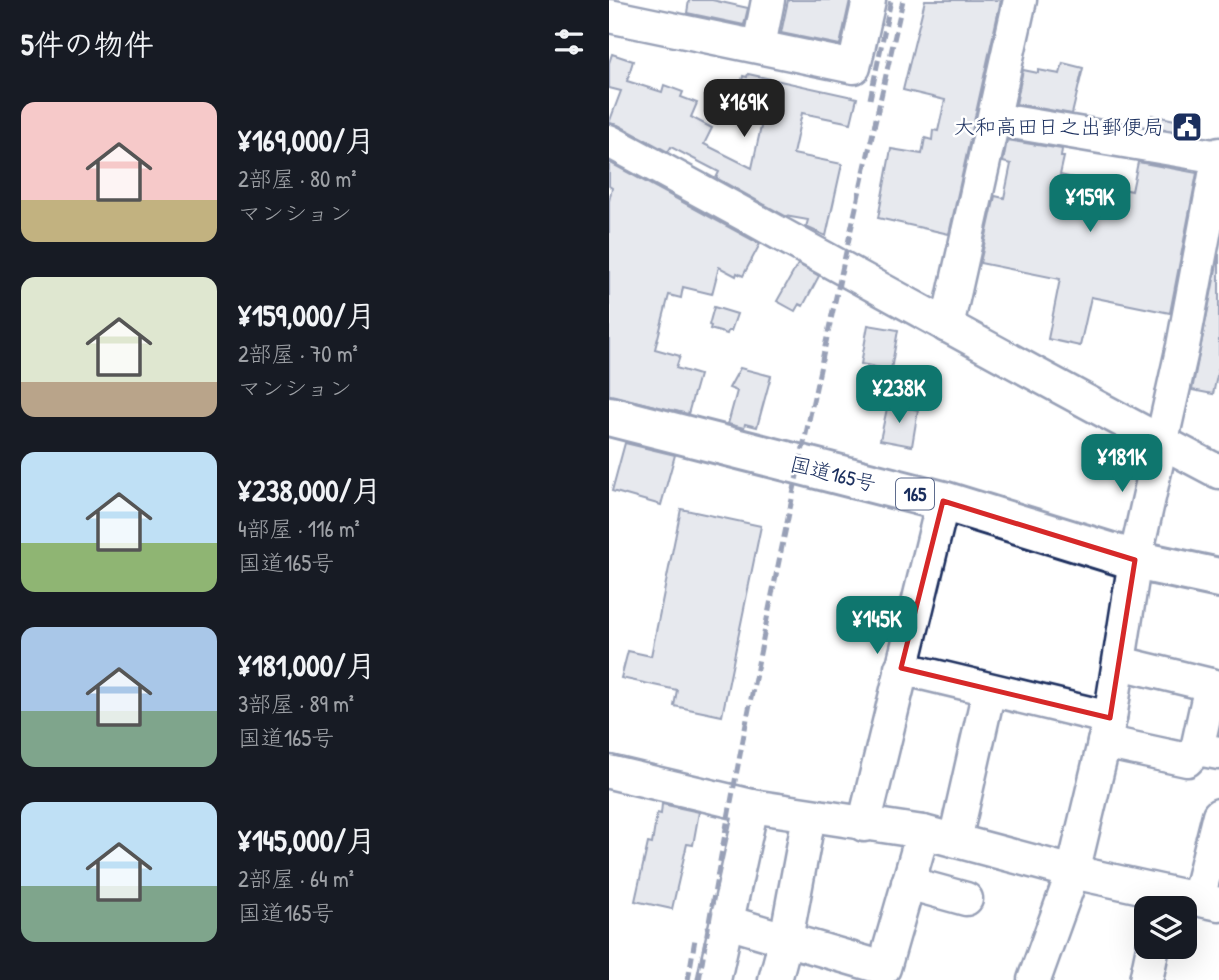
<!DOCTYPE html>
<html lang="ja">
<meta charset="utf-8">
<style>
body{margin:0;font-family:"Patrick Hand","Klee One",sans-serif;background:#242831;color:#f1f3f6;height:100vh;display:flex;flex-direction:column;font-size:26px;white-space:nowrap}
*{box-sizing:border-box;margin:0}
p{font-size:23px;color:#9ea1a6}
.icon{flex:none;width:38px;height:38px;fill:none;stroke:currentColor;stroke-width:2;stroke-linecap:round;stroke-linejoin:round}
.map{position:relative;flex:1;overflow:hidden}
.side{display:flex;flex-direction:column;background:#171b24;width:609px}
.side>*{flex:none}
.controls{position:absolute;left:525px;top:896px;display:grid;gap:14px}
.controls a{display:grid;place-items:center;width:63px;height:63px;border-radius:14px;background:#171b24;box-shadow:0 7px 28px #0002;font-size:35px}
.price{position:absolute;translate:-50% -60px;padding:0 16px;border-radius:14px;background:#0f766e;color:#fff;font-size:23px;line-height:46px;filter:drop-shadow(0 2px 4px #0008)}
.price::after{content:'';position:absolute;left:50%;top:42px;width:21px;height:16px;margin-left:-10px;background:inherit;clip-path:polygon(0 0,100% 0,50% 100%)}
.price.selected{background:#222;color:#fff}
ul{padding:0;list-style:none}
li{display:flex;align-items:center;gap:21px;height:175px;padding:0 21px}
li span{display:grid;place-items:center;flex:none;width:196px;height:140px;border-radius:14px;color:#555}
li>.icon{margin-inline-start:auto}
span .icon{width:84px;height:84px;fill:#fffc;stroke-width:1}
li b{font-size:30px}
h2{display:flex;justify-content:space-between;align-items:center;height:84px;padding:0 21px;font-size:30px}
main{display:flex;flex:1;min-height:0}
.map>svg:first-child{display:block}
.building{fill:#caceda;stroke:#1b2f5e;stroke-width:2}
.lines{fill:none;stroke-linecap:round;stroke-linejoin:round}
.minor-casing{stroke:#1b2f5e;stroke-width:37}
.highway-casing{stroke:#1b2f5e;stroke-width:44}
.minor{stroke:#fff;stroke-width:32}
.highway{stroke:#fff;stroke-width:38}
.rail{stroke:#1b2f5e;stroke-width:5;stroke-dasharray:10 5;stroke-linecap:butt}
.marked{fill:none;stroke:#d62828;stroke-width:5;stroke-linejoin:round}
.labels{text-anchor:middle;stroke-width:5;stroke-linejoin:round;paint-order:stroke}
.shield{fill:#fff;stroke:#5f6d8e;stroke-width:2}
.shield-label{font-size:19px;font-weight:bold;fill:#1b2f5e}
.poi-label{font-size:21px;fill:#1b2f5e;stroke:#fff;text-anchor:end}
.street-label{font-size:21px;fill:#1b2f5e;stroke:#fff}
</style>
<main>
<section class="side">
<h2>5件の物件<svg class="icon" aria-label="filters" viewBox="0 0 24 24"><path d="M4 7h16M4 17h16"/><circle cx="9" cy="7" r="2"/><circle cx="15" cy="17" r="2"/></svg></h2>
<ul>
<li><span style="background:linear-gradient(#f6c9c9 70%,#c2b280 0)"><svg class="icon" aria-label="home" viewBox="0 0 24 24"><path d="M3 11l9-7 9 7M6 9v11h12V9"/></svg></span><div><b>¥169,000/月</b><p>2部屋 · 80 m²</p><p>マンション</p></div></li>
<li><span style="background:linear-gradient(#dfe7d0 75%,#b9a48a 0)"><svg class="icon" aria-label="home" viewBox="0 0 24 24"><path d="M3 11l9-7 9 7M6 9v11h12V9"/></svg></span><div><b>¥159,000/月</b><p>2部屋 · 70 m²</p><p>マンション</p></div></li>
<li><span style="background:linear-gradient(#bfe0f5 65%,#8fb573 0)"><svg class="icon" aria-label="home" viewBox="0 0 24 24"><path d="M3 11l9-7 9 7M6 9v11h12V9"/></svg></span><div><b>¥238,000/月</b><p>4部屋 · 116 m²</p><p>国道165号</p></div></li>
<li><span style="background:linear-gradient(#a9c7e8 60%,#7fa58c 0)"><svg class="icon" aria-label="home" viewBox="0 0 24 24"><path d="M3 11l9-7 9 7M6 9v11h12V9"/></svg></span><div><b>¥181,000/月</b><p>3部屋 · 89 m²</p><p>国道165号</p></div></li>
<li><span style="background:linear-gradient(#bfe0f5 60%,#7fa58c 0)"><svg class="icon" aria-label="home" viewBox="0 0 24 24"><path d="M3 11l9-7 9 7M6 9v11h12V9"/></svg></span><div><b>¥145,000/月</b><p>2部屋 · 64 m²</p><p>国道165号</p></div></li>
</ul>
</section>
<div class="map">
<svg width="610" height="980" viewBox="0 0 610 980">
<rect width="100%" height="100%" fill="#fff"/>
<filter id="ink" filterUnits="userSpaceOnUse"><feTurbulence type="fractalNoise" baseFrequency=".0143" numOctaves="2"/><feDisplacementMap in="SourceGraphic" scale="14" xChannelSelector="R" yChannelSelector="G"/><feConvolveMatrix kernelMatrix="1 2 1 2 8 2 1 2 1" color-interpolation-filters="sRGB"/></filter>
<g filter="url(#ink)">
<g class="building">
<path d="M80,0H103L139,8L135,25L78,13Z"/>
<path d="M179,0H241L231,45L172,33Z"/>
<path d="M316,0H392L340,234L269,218L282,149L313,154L316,138L323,140L324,130L329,131L336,100L294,90Z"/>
<path d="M3,54L24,61L18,81L53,92L55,85L74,92L72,97L88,103L82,117L103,128L95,144L143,168L155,113L127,106L134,76L138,77L139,74L248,98L242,123L193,113L184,154L233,164L217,236L197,227L199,220L176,216L107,178L110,172L62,147L59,152L9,125L0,123L12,91L0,88V63Z"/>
<path d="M454,63L474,68L463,114L407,104L414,70L429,73V70L451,74Z"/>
<path d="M543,115L593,126L592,135L540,127Z"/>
<path d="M398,140L453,149L452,157H455L451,175L523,191L529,162L588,173L561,313L482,297L471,346L439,339L451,279L371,263L386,196L395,198L402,164L394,162Z"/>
<path d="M0,162L151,244L134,276L128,273L127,276L110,267L103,294L74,287L72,298L60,295L46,349L71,356L67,368L90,375L79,414L0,395V201L3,188L0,186Z"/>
<path d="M610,254V367L604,394L583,390Z"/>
<path d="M189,264L210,276L194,306L190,304L186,311L168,301Z"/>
<path d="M105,307L128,314L122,331H119L118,334L101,329L102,326L100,325Z"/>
<path d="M259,325L289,330L282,370L252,364Z"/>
<path d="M131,368L162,376L148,427L136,424L135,428L119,424L128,391L120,388Z"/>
<path d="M279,404L309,410L303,446L271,440Z"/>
<path d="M16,443L66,455L52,505L3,491Z"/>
<path d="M72,509L152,526L113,716L65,706L68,690L12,678L19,651L42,656Z"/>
<path d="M53,804L90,812L84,845L78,844L63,909L26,901L39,843L43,844L48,813L52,814Z"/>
</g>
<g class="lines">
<g class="minor-casing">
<g id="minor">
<path d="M0,16L245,67L260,0"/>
<path d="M150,46L159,0"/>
<path d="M385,119L610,157"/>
<path d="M0,141C204,250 405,365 610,472"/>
<path d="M338,326L411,0"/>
<path d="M511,663L610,687"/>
<path d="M292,668L501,718"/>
<path d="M495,742L578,760L588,749L610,753"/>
<path d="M588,749L602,685"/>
<path d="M0,772L143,806L314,832L464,872L610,904"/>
<path d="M255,825L334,501"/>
<path d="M346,840L380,690"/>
<path d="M299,883L357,899"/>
<path d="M589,899L610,815"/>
<path d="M118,922L275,968L314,832"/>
<path d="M105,980L143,806"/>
<path d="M166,980L177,939L200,816"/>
<path d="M425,980L464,872L501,718L526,560L574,346L610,154"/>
<path d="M537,980L544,947"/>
</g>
</g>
<g class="highway-casing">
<path id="highway" d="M0,416L334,501L526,560L610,578"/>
</g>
<use href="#minor" class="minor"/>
<use href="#highway" class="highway"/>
<g class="rail">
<path d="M261,99L282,0"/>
<path d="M79,980L86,939"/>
<path d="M90,980C146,651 220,325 294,0"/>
</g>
</g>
</g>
<path d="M0 0H610V980H0ZM334,501L526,560L501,718L292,668Z" fill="#fff" fill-opacity=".55" fill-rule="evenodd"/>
<path class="marked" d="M334,501L526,560L501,718L292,668Z"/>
<defs>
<g id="civic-square" transform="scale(1.575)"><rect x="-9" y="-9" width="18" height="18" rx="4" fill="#1b2f5e" stroke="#fff"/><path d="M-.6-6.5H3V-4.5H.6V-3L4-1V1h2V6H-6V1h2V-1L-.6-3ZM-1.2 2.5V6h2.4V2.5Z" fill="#fff"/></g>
</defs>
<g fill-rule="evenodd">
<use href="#civic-square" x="578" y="127"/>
</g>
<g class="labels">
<rect class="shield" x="287" y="478.5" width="38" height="31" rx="5"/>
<g class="shield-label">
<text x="306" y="501">165</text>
</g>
<g class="poi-label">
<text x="555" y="134">大和高田日之出郵便局</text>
</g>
<g class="street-label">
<text transform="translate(224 474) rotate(14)" y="7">国道165号</text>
</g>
</g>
</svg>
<div class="controls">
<a><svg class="icon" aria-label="layers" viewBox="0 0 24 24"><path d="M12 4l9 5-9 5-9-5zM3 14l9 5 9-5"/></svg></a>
</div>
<b class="price selected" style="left:135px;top:139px">¥169K</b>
<b class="price" style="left:481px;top:234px">¥159K</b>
<b class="price" style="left:290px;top:425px">¥238K</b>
<b class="price" style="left:513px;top:494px">¥181K</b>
<b class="price" style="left:268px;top:656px">¥145K</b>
</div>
</main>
